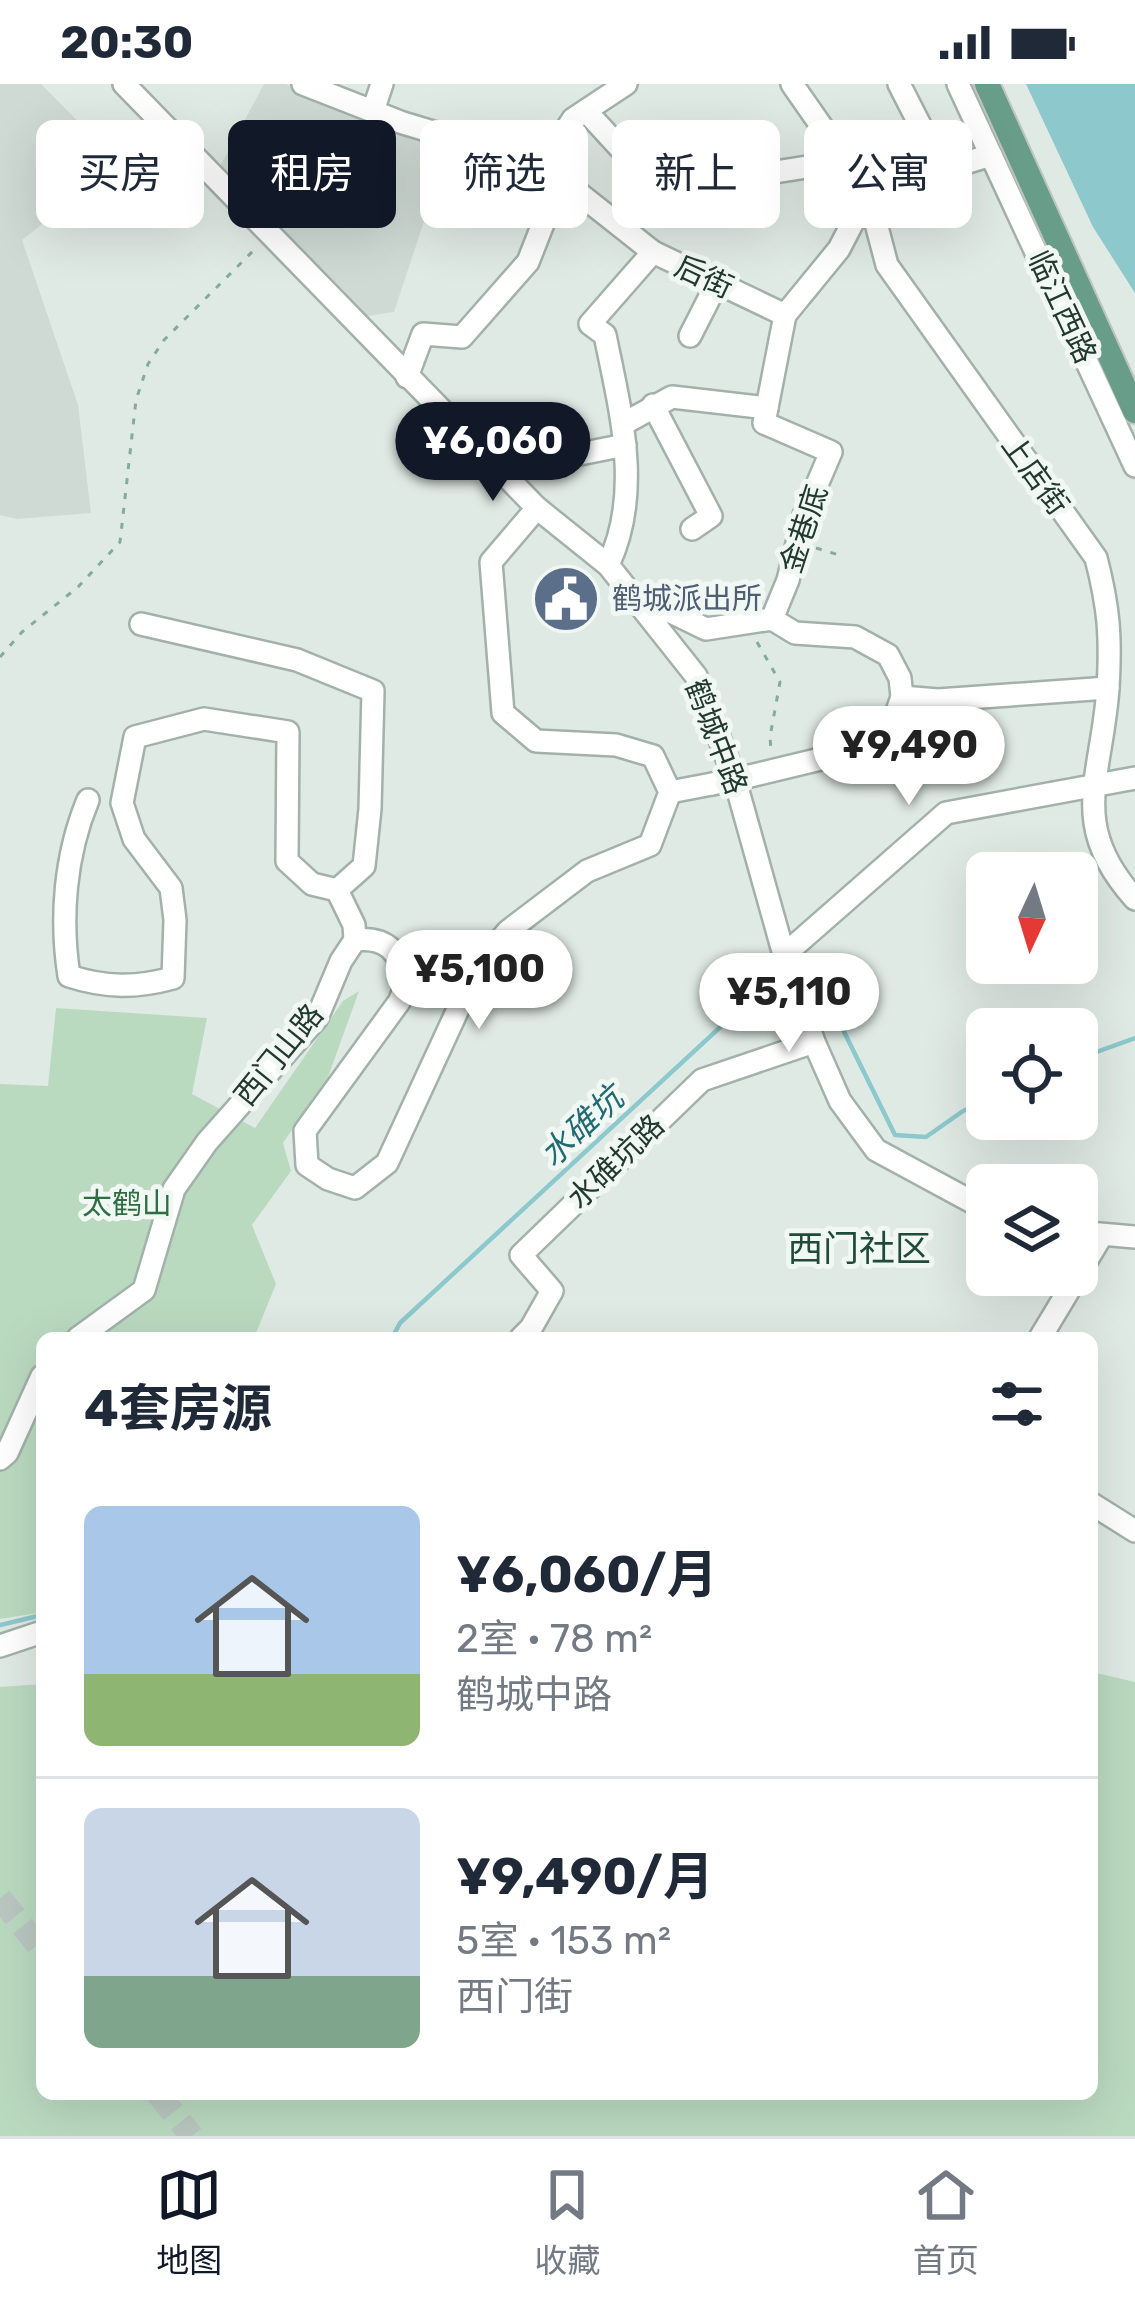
<!DOCTYPE html>
<html lang="zh">
<meta charset="utf-8">
<style>
body{margin:0;font-family:Rubik,"Noto Sans SC",sans-serif;background:#f2f2f3;color:#1f2937;height:100vh;display:flex;flex-direction:column;font-size:45px;white-space:nowrap}
*{box-sizing:border-box;margin:0}
p{font-size:39px;color:#747a83}
.icon{flex:none;width:66px;height:66px;fill:none;stroke:currentColor;stroke-width:2;stroke-linecap:round;stroke-linejoin:round}
.map{position:relative;flex:1;overflow:hidden}
.drawer{position:absolute;left:36px;top:1248px;width:1062px;height:768px;display:flex;flex-direction:column;background:#fff;border-radius:18px;box-shadow:0 12px 48px #0002}
.drawer>*{flex:none}
.guide{position:absolute;left:36px;top:36px;width:1065px;height:108px;display:flex;gap:24px}
.needle{width:78px;rotate:184deg}
.buttons{position:absolute;left:966px;top:768px;display:grid;gap:24px}
.buttons a{display:grid;place-items:center;width:132px;height:132px;border-radius:18px;background:#fff;box-shadow:0 12px 48px #0002;font-size:60px}
.price{position:absolute;translate:-50% -102px;padding:0 27px;border-radius:42px;background:#fff;color:#222;font-size:39px;line-height:78px;filter:drop-shadow(0 3px 6px #0008)}
.price::after{content:'';position:absolute;left:50%;top:72px;width:36px;height:27px;margin-left:-18px;background:inherit;clip-path:polygon(0 0,100% 0,50% 100%)}
.price.current{background:#111827;color:#fff}
ul{padding:0;list-style:none}
li{display:flex;align-items:center;gap:36px;height:300px;padding:0 48px}
li+li{border-top:3px solid #e0e1e3}
li span{display:grid;place-items:center;flex:none;width:336px;height:240px;border-radius:18px;color:#555}
li>.icon{margin-inline-start:auto}
span .icon{width:144px;height:144px;fill:#fffc;stroke-width:1}
li b{font-size:51px}
h2{display:flex;justify-content:space-between;align-items:center;height:144px;padding:0 48px;font-size:51px}
.tag{padding:0 42px;border-radius:18px;background:#fff;box-shadow:0 12px 48px #0002;font-size:42px;line-height:108px}
.tag.current{background:#111827;color:#fff}
.status{display:flex;justify-content:space-between;align-items:center;height:84px;padding:0 60px;background:#fff;direction:ltr}
.status svg{height:33px;fill:currentColor}
.tabs{display:flex;justify-content:space-around;align-items:center;height:168px;border-top:3px solid #e0e1e3;background:#fff;font-size:33px;color:#747a83}
.tabs a{display:grid;justify-items:center;gap:6px}
.tabs .current{color:#111827}
.map>svg:first-child{display:block}
.built{fill:#cfdad4}
.green{fill:#badac0}
.water{fill:#8cc8cc}
.lines{fill:none;stroke-linecap:round;stroke-linejoin:round}
.stream{stroke:#8cc8cc;stroke-width:4.5}
.major-tunnel{stroke:#bac7c1;stroke-width:24;stroke-dasharray:24 12;stroke-linecap:butt}
.minor-casing{stroke:#a3b1ab;stroke-width:26}
.major-casing{stroke:#bdc4c1;stroke-width:28}
.path{stroke:#83ac9b;stroke-width:3;stroke-dasharray:6 9;stroke-linecap:butt}
.minor{stroke:#fff;stroke-width:21}
.major{stroke:#689d8a;stroke-width:24}
.minor-bridge-casing{stroke:#a3b1ab;stroke-width:26;stroke-linecap:butt}
.minor-bridge{stroke:#fff;stroke-width:21}
.labels{text-anchor:middle;stroke-width:10;stroke-linejoin:round;paint-order:stroke}
.street-label{font-size:30px;fill:#223931;stroke:#f1f7f3}
.service-label{font-size:30px;fill:#4e5e75;stroke:#f1f7f3;text-anchor:start}
.park-label{font-size:30px;fill:#2f6d42;stroke:#f1f7f3}
.water-label{font-size:33px;font-style:italic;fill:#216b71;stroke:#f1f7f3}
.quarter-label{font-size:36px;fill:#204a3c;stroke:#f1f7f3}
</style>
<div class="status"><b>20:30</b><svg viewBox="0 0 49 12"><path d="M0 12V9h3v3zM5 12V6h3v6zM10 12V3h3v9zM15 12V0h3v12zM26 1h20v11H26zM47 4h2v5h-2z"/></svg></div>
<div class="map">
<svg width="1135" height="2052" viewBox="0 0 1135 2052">
<rect width="100%" height="100%" fill="#e0eae5"/>
<g class="built">
<path d="M0,0H41L119,79L22,156L78,321L91,429L17,435L0,431Z"/>
<path d="M264,0H286L371,39L449,62L394,228L359,233L217,88Z"/>
</g>
<g class="green">
<path d="M359,907L327,996L283,1059L291,1087L252,1141L276,1200L256,1249L250,1254H42V1522L38,1529L0,1535V1000L48,1002L56,924L207,934L192,1010L255,1044L343,917Z"/>
<path d="M1092,1588L1135,1598V2052H0V1603L42,1600V2010H1092Z"/>
</g>
<path class="water" d="M1026,0H1135V209L1093,143Z"/>
<g class="lines">
<g class="stream">
<path d="M796,891L812,883L895,1051L926,1053L963,1027L987,1017"/>
<path d="M1077,975L1135,954"/>
<path d="M392,1254L400,1239L755,911L785,896"/>
<path d="M0,1541L42,1531"/>
</g>
<g class="major-tunnel">
<path d="M0,1814L42,1866"/>
<path d="M158,2010L192,2052"/>
</g>
<g class="minor-casing">
<g id="minor">
<path d="M124,0L537,424L608,481L696,592L735,696L784,871L814,958L840,1017L876,1066L987,1126"/>
<path d="M303,0L403,39L543,81L653,168L785,231"/>
<path d="M792,0L868,109L887,181L1096,474C1109,524 1111,553 1108,604C1102,693 1067,740 1135,815"/>
<path d="M899,0L943,86"/>
<path d="M958,0L1135,382"/>
<path d="M373,27L382,0"/>
<path d="M586,27L620,64L775,88L845,77"/>
<path d="M543,81L573,35L626,0"/>
<path d="M690,252L717,199"/>
<path d="M407,293L423,250L462,253L528,178L561,94"/>
<path d="M653,321L711,432L692,445"/>
<path d="M623,340L672,313L767,324"/>
<path d="M499,386L625,361"/>
<path d="M608,481C643,408 620,326 605,251L590,240L653,168"/>
<path d="M653,535L667,526L706,545L772,535"/>
<path d="M902,613L938,616L1108,604"/>
<path d="M750,692L858,666L895,633L902,613L900,594L888,571L855,553L795,549L772,535L788,496L804,431L831,368L764,339L785,231L839,165L868,109L991,71"/>
<path d="M670,708L712,700"/>
<path d="M88,716C65,771 60,834 69,892C106,904 136,904 173,894L175,836L171,804L134,755L122,719L135,653L204,635L288,648L287,777L312,800L337,806L364,782L370,725L373,607L297,576L141,540"/>
<path d="M337,806L354,841L355,856"/>
<path d="M784,871L946,729L1135,694"/>
<path d="M1077,1148L1135,1153"/>
<path d="M78,1254L144,1206L174,1105L207,1058L317,934L341,877L355,856C388,852 399,869 408,897L399,918L305,1047L307,1081L328,1095L355,1104L387,1079L478,882L508,847L587,787L650,761L670,708L653,672L616,661L536,657L503,629L491,478L537,424"/>
<path d="M521,1254L531,1244L552,1207L521,1171L702,996L814,958"/>
<path d="M1040,1254L1102,1151"/>
<path d="M0,1375L7,1369L42,1292"/>
<path d="M1092,1420L1135,1447"/>
<path d="M0,1562L42,1548"/>
</g>
</g>
<g class="major-casing">
<path id="major" d="M987,0L1135,327"/>
</g>
<g class="path">
<path d="M816,464L839,471"/>
<path d="M757,558L780,598L770,653L771,667"/>
<path d="M0,573L22,548L78,503L120,458L136,316L148,280L164,256L258,162"/>
</g>
<use href="#minor" class="minor"/>
<use href="#major" class="major"/>
<g class="minor-bridge-casing">
<path id="minor-bridge" d="M712,700L750,692"/>
</g>
<use href="#minor-bridge" class="minor-bridge"/>
</g>
<defs>
<g id="civic-disc" transform="scale(3.45)"><circle r="9.5" fill="#5c6f8a" stroke="#f1f7f3"/><path d="M-.6-6.5H3V-4.5H.6V-3L4-1V1h2V6H-6V1h2V-1L-.6-3ZM-1.2 2.5V6h2.4V2.5Z" fill="#fff"/></g>
</defs>
<g fill-rule="evenodd">
<use href="#civic-disc" x="566" y="515"/>
</g>
<g class="labels">
<g class="street-label">
<text transform="translate(704 193) rotate(25)" y="10">后街</text>
<text transform="translate(1062 223) rotate(65)" y="10">临江西路</text>
<text transform="translate(1035 391) rotate(54)" y="10">上店街</text>
<text transform="translate(804 445) rotate(-72)" y="10">金巷底</text>
<text transform="translate(716 653) rotate(69)" y="10">鹤城中路</text>
<text transform="translate(279 971) rotate(-51)" y="10">西门山路</text>
<text transform="translate(616 1078) rotate(-44)" y="10">水碓坑路</text>
</g>
<g class="service-label">
<text x="612" y="525">鹤城派出所</text>
</g>
<g class="park-label">
<text x="127" y="1130">太鹤山</text>
</g>
<g class="water-label">
<text transform="translate(581 1042) rotate(-43)" y="12">水碓坑</text>
</g>
<g class="quarter-label">
<text x="859" y="1177">西门社区</text>
</g>
</g>
</svg>
<div class="buttons">
<a><svg class="needle" viewBox="-14 -14 28 28"><path d="M0-13l5 13h-10z" fill="#e53935"/><path d="M0 13l5-13h-10z" fill="#747a83"/></svg></a>
<a><svg class="icon" aria-label="locate" viewBox="0 0 24 24"><circle cx="12" cy="12" r="6"/><path d="M12 2v4M12 18v4M2 12h4M18 12h4"/></svg></a>
<a><svg class="icon" aria-label="layers" viewBox="0 0 24 24"><path d="M12 4l9 5-9 5-9-5zM3 14l9 5 9-5"/></svg></a>
</div>
<b class="price current" style="left:493px;top:420px">¥6,060</b>
<b class="price" style="left:909px;top:724px">¥9,490</b>
<b class="price" style="left:479px;top:948px">¥5,100</b>
<b class="price" style="left:789px;top:971px">¥5,110</b>
<div class="guide">
<a class="tag">买房</a>
<a class="tag current">租房</a>
<a class="tag">筛选</a>
<a class="tag">新上</a>
<a class="tag">公寓</a>
</div>
<section class="drawer">
<h2>4套房源<svg class="icon" aria-label="filters" viewBox="0 0 24 24"><path d="M4 7h16M4 17h16"/><circle cx="9" cy="7" r="2"/><circle cx="15" cy="17" r="2"/></svg></h2>
<ul>
<li><span style="background:linear-gradient(#a9c7e8 70%,#8fb573 0)"><svg class="icon" aria-label="home" viewBox="0 0 24 24"><path d="M3 11l9-7 9 7M6 9v11h12V9"/></svg></span><div><b>¥6,060/月</b><p>2室 · 78 m²</p><p>鹤城中路</p></div></li>
<li><span style="background:linear-gradient(#c9d6e8 70%,#7fa58c 0)"><svg class="icon" aria-label="home" viewBox="0 0 24 24"><path d="M3 11l9-7 9 7M6 9v11h12V9"/></svg></span><div><b>¥9,490/月</b><p>5室 · 153 m²</p><p>西门街</p></div></li>
</ul>
</section>
</div>
<nav class="tabs">
<a class="current"><svg class="icon" aria-label="map" viewBox="0 0 24 24"><path d="M3 6l6-2 6 2 6-2v14l-6 2-6-2-6 2zM9 4v14M15 6v14"/></svg>地图</a>
<a><svg class="icon" aria-label="saved" viewBox="0 0 24 24"><path d="M7 4h10v16l-5-4-5 4z"/></svg>收藏</a>
<a><svg class="icon" aria-label="home" viewBox="0 0 24 24"><path d="M3 11l9-7 9 7M6 9v11h12V9"/></svg>首页</a>
</nav>
